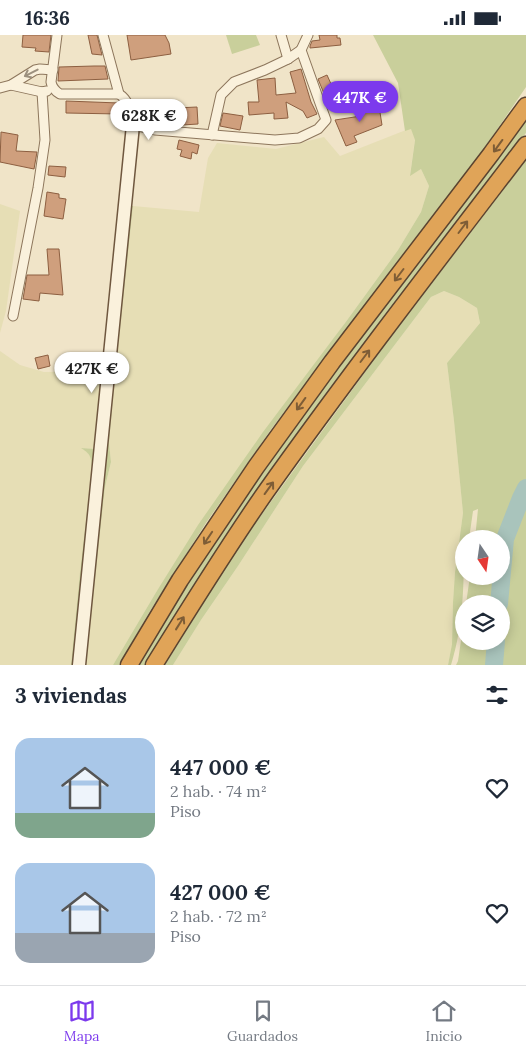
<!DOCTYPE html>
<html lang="es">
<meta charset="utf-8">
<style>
body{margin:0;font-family:Lora,serif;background:#f6f6f7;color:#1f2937;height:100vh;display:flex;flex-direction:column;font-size:19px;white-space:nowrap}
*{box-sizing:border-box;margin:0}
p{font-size:16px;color:#747a83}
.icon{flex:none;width:28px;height:28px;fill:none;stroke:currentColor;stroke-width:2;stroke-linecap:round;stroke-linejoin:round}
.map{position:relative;height:630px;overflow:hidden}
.drawer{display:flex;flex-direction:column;background:#fff;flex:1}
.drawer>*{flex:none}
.needle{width:32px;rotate:167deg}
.buttons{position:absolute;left:455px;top:495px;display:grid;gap:10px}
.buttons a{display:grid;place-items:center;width:55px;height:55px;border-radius:50%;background:#fff;box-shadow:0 2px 12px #0003;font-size:25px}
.price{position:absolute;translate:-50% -42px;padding:0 11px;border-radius:18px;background:#fff;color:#222;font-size:16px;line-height:32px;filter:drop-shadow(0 1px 2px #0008)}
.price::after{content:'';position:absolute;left:50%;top:30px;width:15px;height:11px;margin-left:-8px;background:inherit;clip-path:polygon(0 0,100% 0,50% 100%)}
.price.active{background:#7c3aed;color:#fff}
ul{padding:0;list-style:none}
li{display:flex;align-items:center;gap:15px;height:125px;padding:0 15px}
li span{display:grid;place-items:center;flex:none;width:140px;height:100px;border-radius:15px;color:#555}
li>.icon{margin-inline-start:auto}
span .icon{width:60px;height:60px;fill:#fffc;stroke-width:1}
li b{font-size:21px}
h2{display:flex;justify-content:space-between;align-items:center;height:60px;padding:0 15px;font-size:21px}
.status{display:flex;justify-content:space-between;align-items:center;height:35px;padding:0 25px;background:#fff;direction:ltr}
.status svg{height:14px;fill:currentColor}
.tabs{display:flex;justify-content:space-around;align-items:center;height:70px;border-top:1px solid #e0e1e3;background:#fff;font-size:14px;color:#747a83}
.tabs a{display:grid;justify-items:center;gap:2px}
.tabs .active{color:#7c3aed}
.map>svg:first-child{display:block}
.farmland{fill:#e6deb5}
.green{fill:#c9cf9b}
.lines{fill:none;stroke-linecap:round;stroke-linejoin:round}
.river{stroke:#a9c4bc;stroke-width:18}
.building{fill:#cf9f7d;stroke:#8d5f41}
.street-casing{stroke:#8d765c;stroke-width:11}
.secondary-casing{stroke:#6f573f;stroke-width:15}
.highway-casing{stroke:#5b4430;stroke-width:19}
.street{stroke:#faf1dc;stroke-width:9}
.secondary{stroke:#faf1dc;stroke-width:12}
.highway{stroke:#e0a458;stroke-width:16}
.oneway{stroke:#9c907e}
.oneway2{stroke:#7e5d36}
</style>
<div class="status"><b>16:36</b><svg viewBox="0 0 49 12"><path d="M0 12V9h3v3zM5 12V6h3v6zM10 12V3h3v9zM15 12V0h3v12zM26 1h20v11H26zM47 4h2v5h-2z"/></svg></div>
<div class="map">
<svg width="526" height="630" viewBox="0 0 526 630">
<rect width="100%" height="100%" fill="#f0e4c8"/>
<g class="farmland">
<path d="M411,93L415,104L410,140L421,134L429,151L421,177L398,215L345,288L155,559L113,630H86L92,570L105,452L111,427L109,408L114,349L133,171L199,177L208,123L217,108L276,114L324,102L340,121Z"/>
<path d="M0,169L20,176L6,276L0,298Z"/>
<path d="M444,256L459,262L477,273L480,288L447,328L454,386L463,478L455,537L453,567L452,609L448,630H173L201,585L238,531L303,431L431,262Z"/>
<path d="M0,316L20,330L44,337L103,336L96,414L82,413L87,417L91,422L92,435L80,537L71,630H0Z"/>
</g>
<g class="green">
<path d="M226,0H256L260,10L232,19Z"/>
<path d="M373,0H526V52L479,121L422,194L272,393L206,488L150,576L119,630H113L155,559L198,490L263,397L345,288L398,215L421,177L429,151L421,134L410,141L415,105L411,94L405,96L398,48Z"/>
<path d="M526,84V98L445,203L179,575L145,630H136L172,571L265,431L329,344Z"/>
<path d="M526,125V630H456L458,626L464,585V606H501V569H466L470,541H501V504H475L478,474L473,476L469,504H464C464,545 464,589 451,630H448L452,609L453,567L455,537L463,478L454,386L447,328L480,288L477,273L459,262L444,256L431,262L303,431L238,531L201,585L173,630H165L238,512L387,307Z"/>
<path d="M129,171H133L114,349L109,408L111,427L105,452L92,570L86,630H83Z"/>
<path d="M81,413L96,414L75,630H71L80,537L92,435C91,423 92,420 81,413Z"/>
</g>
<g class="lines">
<g class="river">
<path d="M499,569L505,504L521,463L526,453"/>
<path d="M494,630L496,606"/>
</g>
</g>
<g class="building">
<path d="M23,0H51L49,17L35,16L36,13L22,12Z"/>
<path d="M88,0H97L102,20L92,19Z"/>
<path d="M127,0H165L169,8L171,19L131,25Z"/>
<path d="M319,0H337V3H340L341,10L310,13V11L312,6L320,5Z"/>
<path d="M94,31H105L108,44L58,46L59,32Z"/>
<path d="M301,34L311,67L317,79L307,83L303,76L286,67L288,83L274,84V78L249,80L248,67H259L257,45L275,43L276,60L296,58L290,37Z"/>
<path d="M327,40L340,69L330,73L318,44Z"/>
<path d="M378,65L382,90L354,101L357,107L346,111L335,85L361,81L358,73Z"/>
<path d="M66,66L119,68V79L66,78Z"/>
<path d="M197,72L198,89L182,90V83L176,84V73Z"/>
<path d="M223,78L243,81L240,95L220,91Z"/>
<path d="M1,97L18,100L16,116L37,117L34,134L0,127Z"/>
<path d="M179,105L199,110L197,119L192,117L191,124L180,121L182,115L177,114Z"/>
<path d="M49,131L66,132L65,142L48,140Z"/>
<path d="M47,157L59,159V163L66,164L63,184L44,181Z"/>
<path d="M47,214H59L63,260L40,258L39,266L23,264L27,240H49Z"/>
<path d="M48,320L50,331L38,334L35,323Z"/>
</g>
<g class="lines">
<g class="street-casing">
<g id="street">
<path d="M57,0L51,47C52,53 55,56 60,59H119C129,65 132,79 133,90L155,95L275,105L299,103L318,94L326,85L301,15L308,0"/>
<path d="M103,0L119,59"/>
<path d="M281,0L288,24"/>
<path d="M11,50L42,57L47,56"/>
<path d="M0,53L11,50L35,35L40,34L53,35"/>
<path d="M212,100L221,60L234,47L265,35L288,24L301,15"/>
<path d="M13,281L38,153L45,105L42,57"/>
</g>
</g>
<g class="secondary-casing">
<path id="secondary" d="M79,630L133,90"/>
</g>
<g class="highway-casing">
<g id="highway">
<path d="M129,630L180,545L256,432L332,327L491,119L526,71"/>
<path d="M154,630C190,572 226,514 265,458C349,340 438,225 526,110"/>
</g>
</g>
<use href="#street" class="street"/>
<use href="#secondary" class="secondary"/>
<use href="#highway" class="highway"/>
</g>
<defs><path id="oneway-shaft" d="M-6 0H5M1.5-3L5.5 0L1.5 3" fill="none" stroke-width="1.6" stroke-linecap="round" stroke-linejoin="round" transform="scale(1.25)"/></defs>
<use class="oneway" href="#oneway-shaft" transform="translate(31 38) rotate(153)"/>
<g class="oneway2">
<use href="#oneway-shaft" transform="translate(498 111) rotate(126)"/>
<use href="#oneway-shaft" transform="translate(463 192) rotate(-53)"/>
<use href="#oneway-shaft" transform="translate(399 240) rotate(127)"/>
<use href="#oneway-shaft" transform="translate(365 321) rotate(-53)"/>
<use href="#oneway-shaft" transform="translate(301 369) rotate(126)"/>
<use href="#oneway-shaft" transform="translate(269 453) rotate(-54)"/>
<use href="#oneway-shaft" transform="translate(208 503) rotate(124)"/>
<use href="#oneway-shaft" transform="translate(180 588) rotate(-58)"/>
</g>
</svg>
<div class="buttons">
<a><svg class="needle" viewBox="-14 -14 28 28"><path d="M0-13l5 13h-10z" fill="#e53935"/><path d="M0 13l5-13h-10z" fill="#747a83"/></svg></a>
<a><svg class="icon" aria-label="layers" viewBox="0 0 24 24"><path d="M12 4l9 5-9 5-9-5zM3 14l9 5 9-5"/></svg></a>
</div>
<b class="price active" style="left:360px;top:88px">447K €</b>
<b class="price" style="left:149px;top:106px">628K €</b>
<b class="price" style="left:92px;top:359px">427K €</b>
</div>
<section class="drawer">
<h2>3 viviendas<svg class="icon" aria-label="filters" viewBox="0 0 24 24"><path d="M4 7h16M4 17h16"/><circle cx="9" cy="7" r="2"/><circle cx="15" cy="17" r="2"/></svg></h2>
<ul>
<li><span style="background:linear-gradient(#a9c7e8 75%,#7fa58c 0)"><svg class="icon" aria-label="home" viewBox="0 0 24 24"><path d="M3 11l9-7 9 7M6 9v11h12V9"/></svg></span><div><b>447 000 €</b><p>2 hab. · 74 m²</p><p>Piso</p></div><svg class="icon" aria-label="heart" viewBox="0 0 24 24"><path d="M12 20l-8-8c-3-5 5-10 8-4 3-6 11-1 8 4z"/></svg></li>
<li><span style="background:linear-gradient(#a9c7e8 70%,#9aa5b1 0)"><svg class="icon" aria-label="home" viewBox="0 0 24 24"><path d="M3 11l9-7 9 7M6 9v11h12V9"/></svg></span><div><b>427 000 €</b><p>2 hab. · 72 m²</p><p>Piso</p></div><svg class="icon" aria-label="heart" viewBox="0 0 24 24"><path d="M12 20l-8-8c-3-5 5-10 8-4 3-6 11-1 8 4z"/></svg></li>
</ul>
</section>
<nav class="tabs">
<a class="active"><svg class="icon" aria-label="map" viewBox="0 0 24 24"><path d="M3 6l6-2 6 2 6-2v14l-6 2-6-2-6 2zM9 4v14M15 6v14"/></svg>Mapa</a>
<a><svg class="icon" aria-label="saved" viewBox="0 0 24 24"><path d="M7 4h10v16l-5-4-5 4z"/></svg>Guardados</a>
<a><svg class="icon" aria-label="home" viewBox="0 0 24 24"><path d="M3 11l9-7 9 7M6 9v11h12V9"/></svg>Inicio</a>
</nav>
